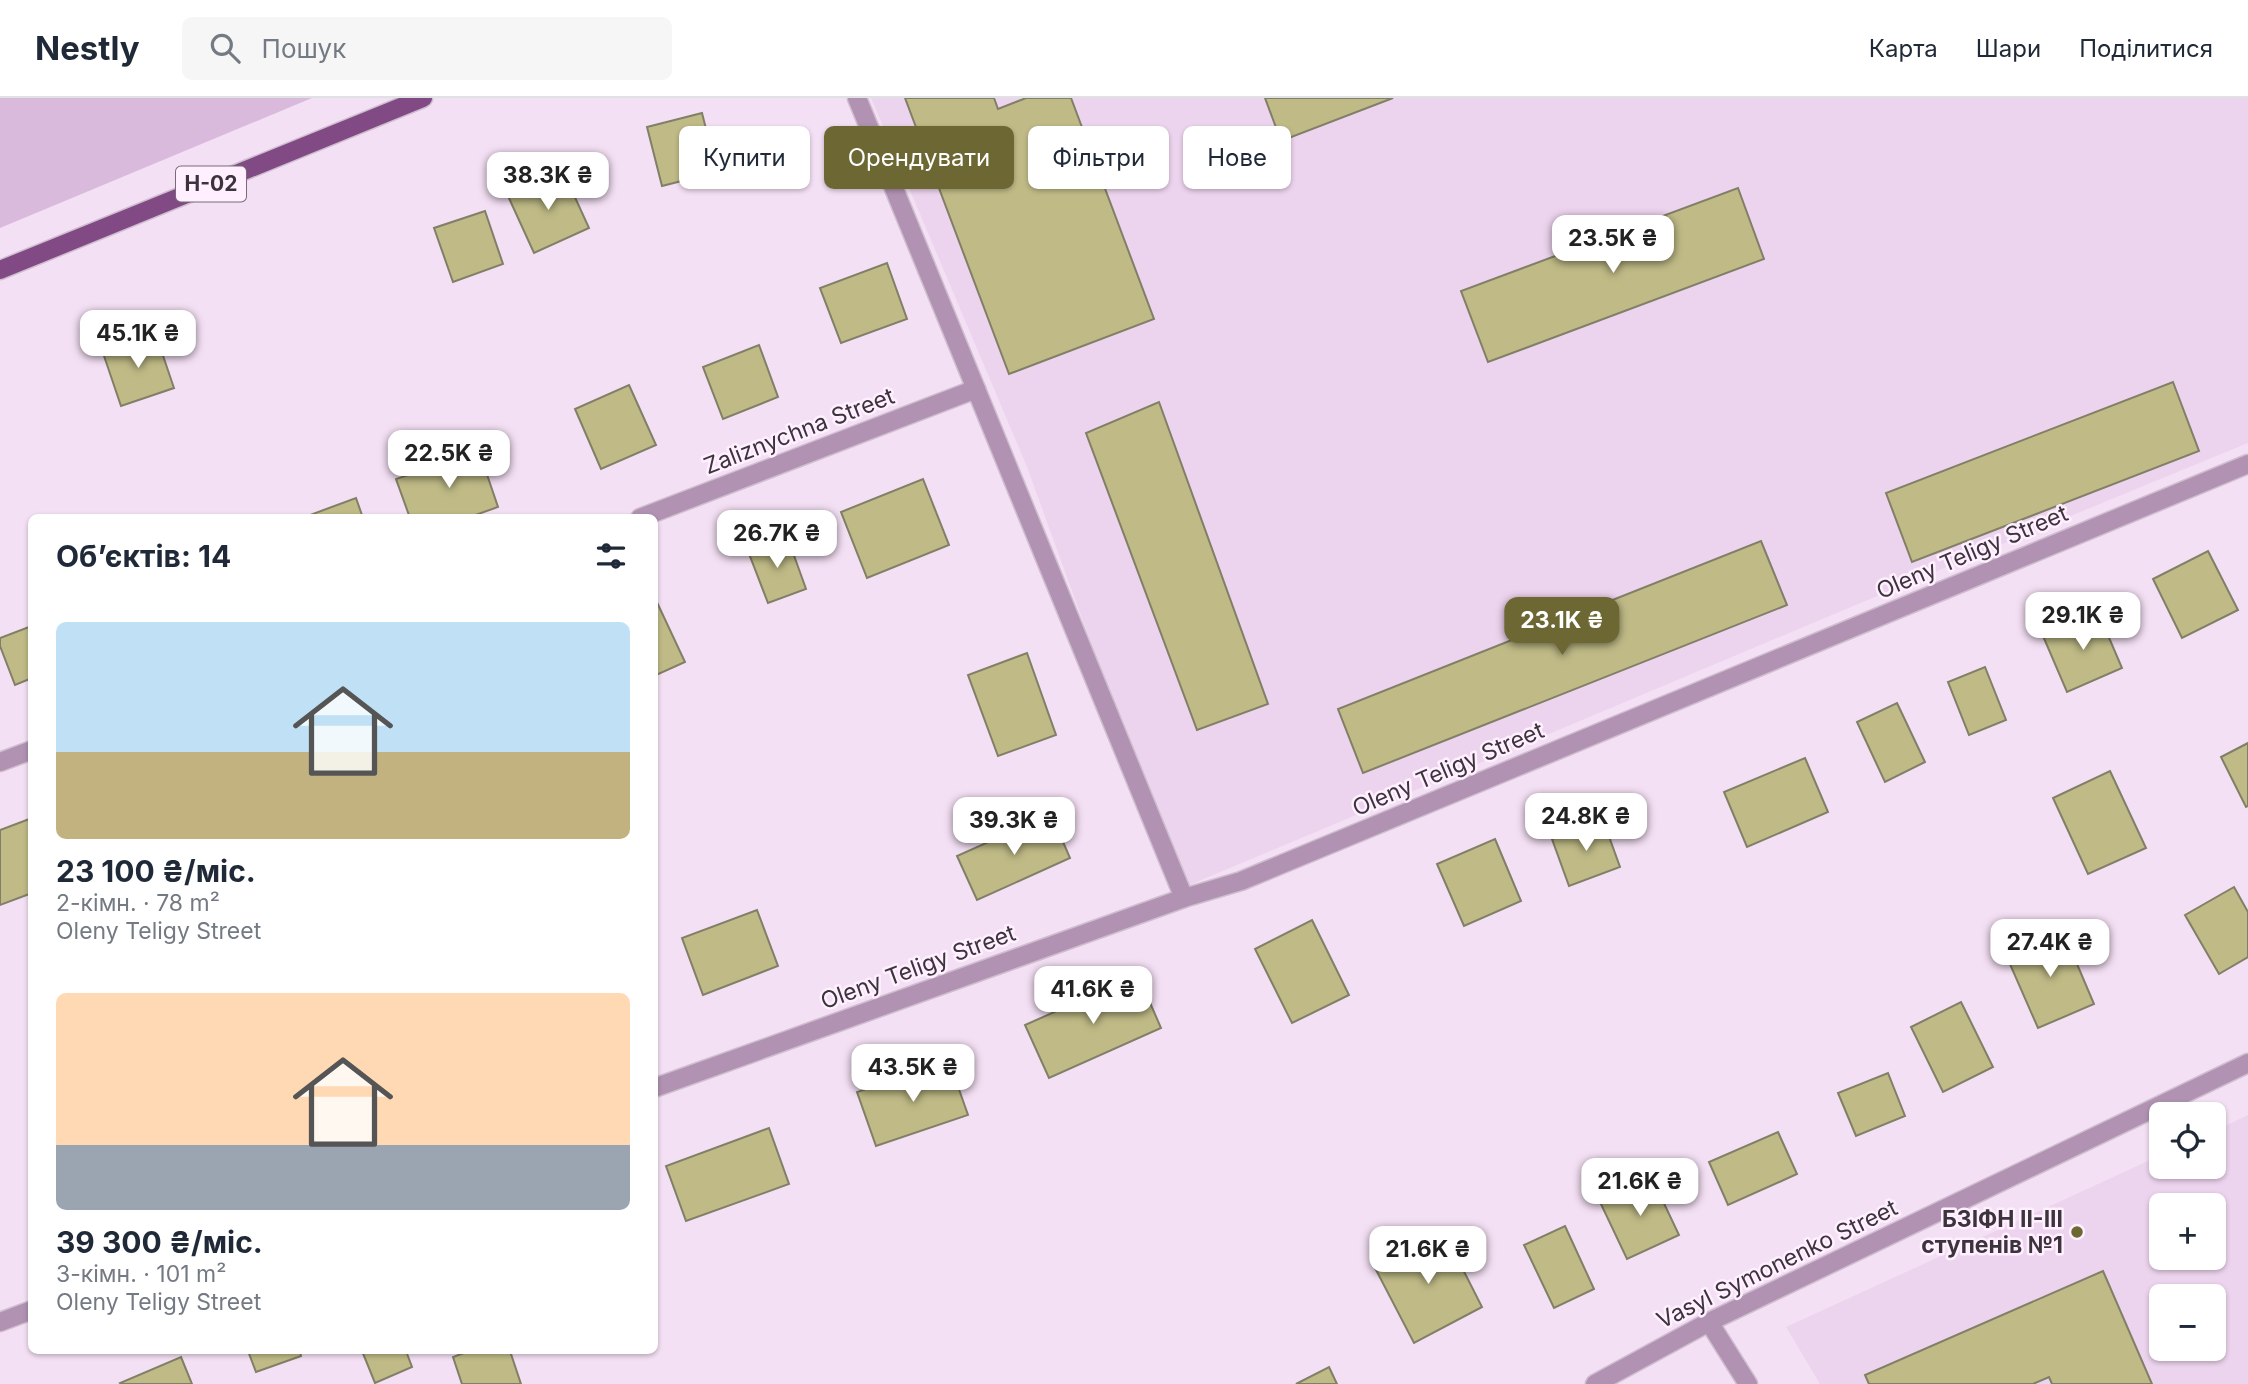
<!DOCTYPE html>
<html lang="uk">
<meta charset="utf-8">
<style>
body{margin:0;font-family:Inter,sans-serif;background:#f6f6f7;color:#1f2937;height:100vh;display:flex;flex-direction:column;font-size:26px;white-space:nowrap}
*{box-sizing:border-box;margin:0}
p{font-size:23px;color:#747a83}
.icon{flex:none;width:38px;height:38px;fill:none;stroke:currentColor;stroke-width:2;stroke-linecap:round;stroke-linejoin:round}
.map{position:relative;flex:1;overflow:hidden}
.details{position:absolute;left:28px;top:416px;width:630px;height:840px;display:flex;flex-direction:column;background:#fff;border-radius:10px;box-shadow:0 2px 5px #0004}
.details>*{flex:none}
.guide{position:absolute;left:679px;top:28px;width:665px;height:63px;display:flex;gap:14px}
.tools{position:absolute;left:2149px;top:1004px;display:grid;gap:14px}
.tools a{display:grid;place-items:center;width:77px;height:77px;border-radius:10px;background:#fff;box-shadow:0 2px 5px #0004;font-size:35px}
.price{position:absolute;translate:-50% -60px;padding:0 16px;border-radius:14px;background:#fff;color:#222;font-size:23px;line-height:46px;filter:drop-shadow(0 2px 4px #0008)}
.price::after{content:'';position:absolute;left:50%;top:42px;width:21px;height:16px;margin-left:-10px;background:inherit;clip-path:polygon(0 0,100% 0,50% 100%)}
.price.on{background:#6c6733;color:#fff}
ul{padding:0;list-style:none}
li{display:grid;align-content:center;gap:14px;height:371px;padding:0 28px}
li span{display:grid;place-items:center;height:217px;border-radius:10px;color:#555}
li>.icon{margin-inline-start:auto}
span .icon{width:126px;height:126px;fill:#fffc;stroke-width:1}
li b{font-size:30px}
h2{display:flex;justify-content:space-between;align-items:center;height:84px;padding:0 28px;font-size:30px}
.tag{padding:0 24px;border-radius:10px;background:#fff;box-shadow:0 2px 5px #0004;font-size:24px;line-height:63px}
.tag.on{background:#6c6733;color:#fff}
header{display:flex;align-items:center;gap:42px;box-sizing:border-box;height:98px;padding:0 35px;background:#fff;border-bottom:2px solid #e0e1e3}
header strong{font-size:33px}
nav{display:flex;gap:38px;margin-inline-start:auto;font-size:24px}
.search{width:490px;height:63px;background:#f6f6f7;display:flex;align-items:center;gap:18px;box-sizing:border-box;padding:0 24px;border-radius:10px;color:#747a83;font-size:26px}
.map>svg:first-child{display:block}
.built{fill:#edd4ee;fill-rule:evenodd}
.green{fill:#dabadc}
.building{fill:#bfba86;stroke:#817f67;stroke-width:2}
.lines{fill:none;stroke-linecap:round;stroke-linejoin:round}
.minor-casing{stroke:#cfbecf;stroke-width:21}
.major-casing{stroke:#cfbecf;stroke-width:21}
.minor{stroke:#b192b3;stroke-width:18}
.major{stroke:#814a85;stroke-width:18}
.poi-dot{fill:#6c6733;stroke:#ffefff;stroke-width:2.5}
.labels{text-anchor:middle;stroke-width:5;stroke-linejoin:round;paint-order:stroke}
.shield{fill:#ffefff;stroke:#766c76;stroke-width:2}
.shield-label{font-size:21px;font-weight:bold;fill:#3c343c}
.street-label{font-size:23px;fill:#3c343c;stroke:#ffefff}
.poi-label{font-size:23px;font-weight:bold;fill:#3c343c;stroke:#ffefff;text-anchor:end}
</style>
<header>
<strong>Nestly</strong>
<div class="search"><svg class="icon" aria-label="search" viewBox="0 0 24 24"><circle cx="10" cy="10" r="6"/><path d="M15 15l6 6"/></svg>Пошук</div>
<nav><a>Карта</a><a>Шари</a><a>Поділитися</a></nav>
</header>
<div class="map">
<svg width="2248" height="1286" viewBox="0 0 2248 1286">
<rect width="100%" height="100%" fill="#f4e0f4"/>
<g class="built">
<path d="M871,0H2248V345L1920,480L1180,791L1027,369Z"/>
<path d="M2248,1017V1286H1820L1786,1229L2161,1057V1069H2214V1033ZM2161,1108H2214V1160H2161ZM2161,1199H2214V1251H2161Z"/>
</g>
<path class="green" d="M0,0H312L0,130Z"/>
<g class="building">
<path d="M905,0H994L998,11L1026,0H1071L1154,221L1009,276Z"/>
<path d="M1265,0H1393L1281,43Z"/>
<path d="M702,15L717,74L662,88L647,29Z"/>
<path d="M563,73L589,130L534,155L508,98Z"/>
<path d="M1738,90L1764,161L1488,264L1461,193Z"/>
<path d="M485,113L503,166L453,184L434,130Z"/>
<path d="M887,165L907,221L841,245L820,190Z"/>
<path d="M156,237L174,290L121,308L103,255Z"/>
<path d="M759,247L778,299L723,321L703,269Z"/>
<path d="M2173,284L2199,353L1912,464L1886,395Z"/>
<path d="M629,287L656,347L601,371L575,311Z"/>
<path d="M1159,304L1268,606L1197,632L1086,335Z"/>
<path d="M479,353L498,409L467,420H410L396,381Z"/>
<path d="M923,381L949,447L867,480L841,414Z"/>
<path d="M356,400L363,420H311L310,417Z"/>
<path d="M787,438L806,491L768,505L748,453Z"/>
<path d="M1761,443L1787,507L1363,675L1338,611Z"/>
<path d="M2208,453L2238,512L2182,540L2153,481Z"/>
<path d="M654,498L685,564L654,578Z"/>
<path d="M2098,514L2122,570L2067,594L2043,538Z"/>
<path d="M29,529L32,534V580L15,587L0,548V540Z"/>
<path d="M1027,555L1056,637L998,658L968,577Z"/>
<path d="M1985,569L2006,622L1969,637L1948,584Z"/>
<path d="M1897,605L1925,664L1885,684L1857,624Z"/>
<path d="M2248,645V708L2246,709L2221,659Z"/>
<path d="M1805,660L1828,714L1747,749L1724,694Z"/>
<path d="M2110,673L2146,750L2088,776L2053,700Z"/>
<path d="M1051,716L1070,760L977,802L957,758Z"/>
<path d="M32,720V795L0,807V732Z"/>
<path d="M1603,722L1620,769L1569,788L1552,741Z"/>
<path d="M1495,741L1521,803L1464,828L1437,766Z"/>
<path d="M2234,789L2248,814V859L2219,876L2185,817Z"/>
<path d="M757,812L778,868L703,897L682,840Z"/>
<path d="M1312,822L1349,897L1292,925L1255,851Z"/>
<path d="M2063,833L2094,906L2038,930L2006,857Z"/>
<path d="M1138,877L1161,930L1049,980L1025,927Z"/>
<path d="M1961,904L1993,969L1943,994L1911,929Z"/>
<path d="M949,963L968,1017L876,1048L857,994Z"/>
<path d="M1888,975L1905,1018L1856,1038L1838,995Z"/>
<path d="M769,1030L789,1086L686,1123L666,1068Z"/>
<path d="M1778,1034L1797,1076L1728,1107L1709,1064Z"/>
<path d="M1652,1080L1679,1137L1627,1161L1600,1104Z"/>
<path d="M1565,1128L1594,1191L1554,1210L1524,1147Z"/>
<path d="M1443,1132L1482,1209L1414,1245L1374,1168Z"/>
<path d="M2103,1173L2152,1286H2052L2049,1279L2033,1286H1869L1865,1277Z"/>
<path d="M248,1253H300L301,1258L256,1274Z"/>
<path d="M362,1253H406L412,1269L375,1285Z"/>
<path d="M469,1253H510L521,1286H462L453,1259Z"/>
<path d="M181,1259L192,1286H121L120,1285Z"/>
<path d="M1329,1269L1337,1286H1296Z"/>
</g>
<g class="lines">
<g class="minor-casing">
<g id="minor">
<path d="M857,0L1184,800"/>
<path d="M640,420L976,291"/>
<path d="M0,664L32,652"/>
<path d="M654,990L1184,800L1241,783L2248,366"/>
<path d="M0,1224L32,1212"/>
<path d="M1709,1224L1748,1286"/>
<path d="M1595,1286L1709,1224L2248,965"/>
</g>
</g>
<g class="major-casing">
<path id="major" d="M0,172L423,0"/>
</g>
<use href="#minor" class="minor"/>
<use href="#major" class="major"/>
</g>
<circle class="poi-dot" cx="2077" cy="1134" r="7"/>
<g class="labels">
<rect class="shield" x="176" y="68.5" width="70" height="35" rx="5"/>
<g class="shield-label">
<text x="211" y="93">Н-02</text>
</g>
<g class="street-label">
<text transform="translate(799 333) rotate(-21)" y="8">Zaliznychna Street</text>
<text transform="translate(1972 454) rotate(-23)" y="8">Oleny Teligy Street</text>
<text transform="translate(1448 671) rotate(-23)" y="8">Oleny Teligy Street</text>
<text transform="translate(918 869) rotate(-20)" y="8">Oleny Teligy Street</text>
<text transform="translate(1777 1166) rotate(-26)" y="8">Vasyl Symonenko Street</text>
</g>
<g class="poi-label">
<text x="2063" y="1129">БЗІФН ІІ-ІІІ<tspan x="2063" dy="26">ступенів №1</tspan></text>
</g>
</g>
</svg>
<div class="tools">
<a><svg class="icon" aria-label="locate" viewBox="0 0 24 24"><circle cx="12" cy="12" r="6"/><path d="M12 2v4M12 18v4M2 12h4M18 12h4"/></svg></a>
<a>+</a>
<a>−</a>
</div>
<b class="price" style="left:548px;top:114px">38.3K ₴</b>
<b class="price" style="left:1613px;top:177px">23.5K ₴</b>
<b class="price" style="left:138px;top:272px">45.1K ₴</b>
<b class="price" style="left:449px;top:392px">22.5K ₴</b>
<b class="price" style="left:777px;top:472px">26.7K ₴</b>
<b class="price" style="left:2083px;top:554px">29.1K ₴</b>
<b class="price on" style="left:1562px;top:559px">23.1K ₴</b>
<b class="price" style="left:1586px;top:755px">24.8K ₴</b>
<b class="price" style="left:1014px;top:759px">39.3K ₴</b>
<b class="price" style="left:2050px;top:881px">27.4K ₴</b>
<b class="price" style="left:1093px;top:928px">41.6K ₴</b>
<b class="price" style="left:913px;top:1006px">43.5K ₴</b>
<b class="price" style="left:1640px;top:1120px">21.6K ₴</b>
<b class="price" style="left:1428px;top:1188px">21.6K ₴</b>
<div class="guide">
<a class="tag">Купити</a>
<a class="tag on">Орендувати</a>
<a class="tag">Фільтри</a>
<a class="tag">Нове</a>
</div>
<section class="details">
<h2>Об’єктів: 14<svg class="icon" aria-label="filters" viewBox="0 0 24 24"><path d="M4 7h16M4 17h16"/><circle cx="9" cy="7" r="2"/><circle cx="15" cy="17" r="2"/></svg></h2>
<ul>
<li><span style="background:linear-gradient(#bfe0f5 60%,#c2b280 0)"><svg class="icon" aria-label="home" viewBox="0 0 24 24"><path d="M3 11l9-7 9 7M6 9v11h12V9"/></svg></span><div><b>23 100 ₴/міс.</b><p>2-кімн. · 78 m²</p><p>Oleny Teligy Street</p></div></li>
<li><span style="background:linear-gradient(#ffd9b3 70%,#9aa5b1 0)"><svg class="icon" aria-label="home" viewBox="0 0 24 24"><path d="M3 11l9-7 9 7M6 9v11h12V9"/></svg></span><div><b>39 300 ₴/міс.</b><p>3-кімн. · 101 m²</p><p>Oleny Teligy Street</p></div></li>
</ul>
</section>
</div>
